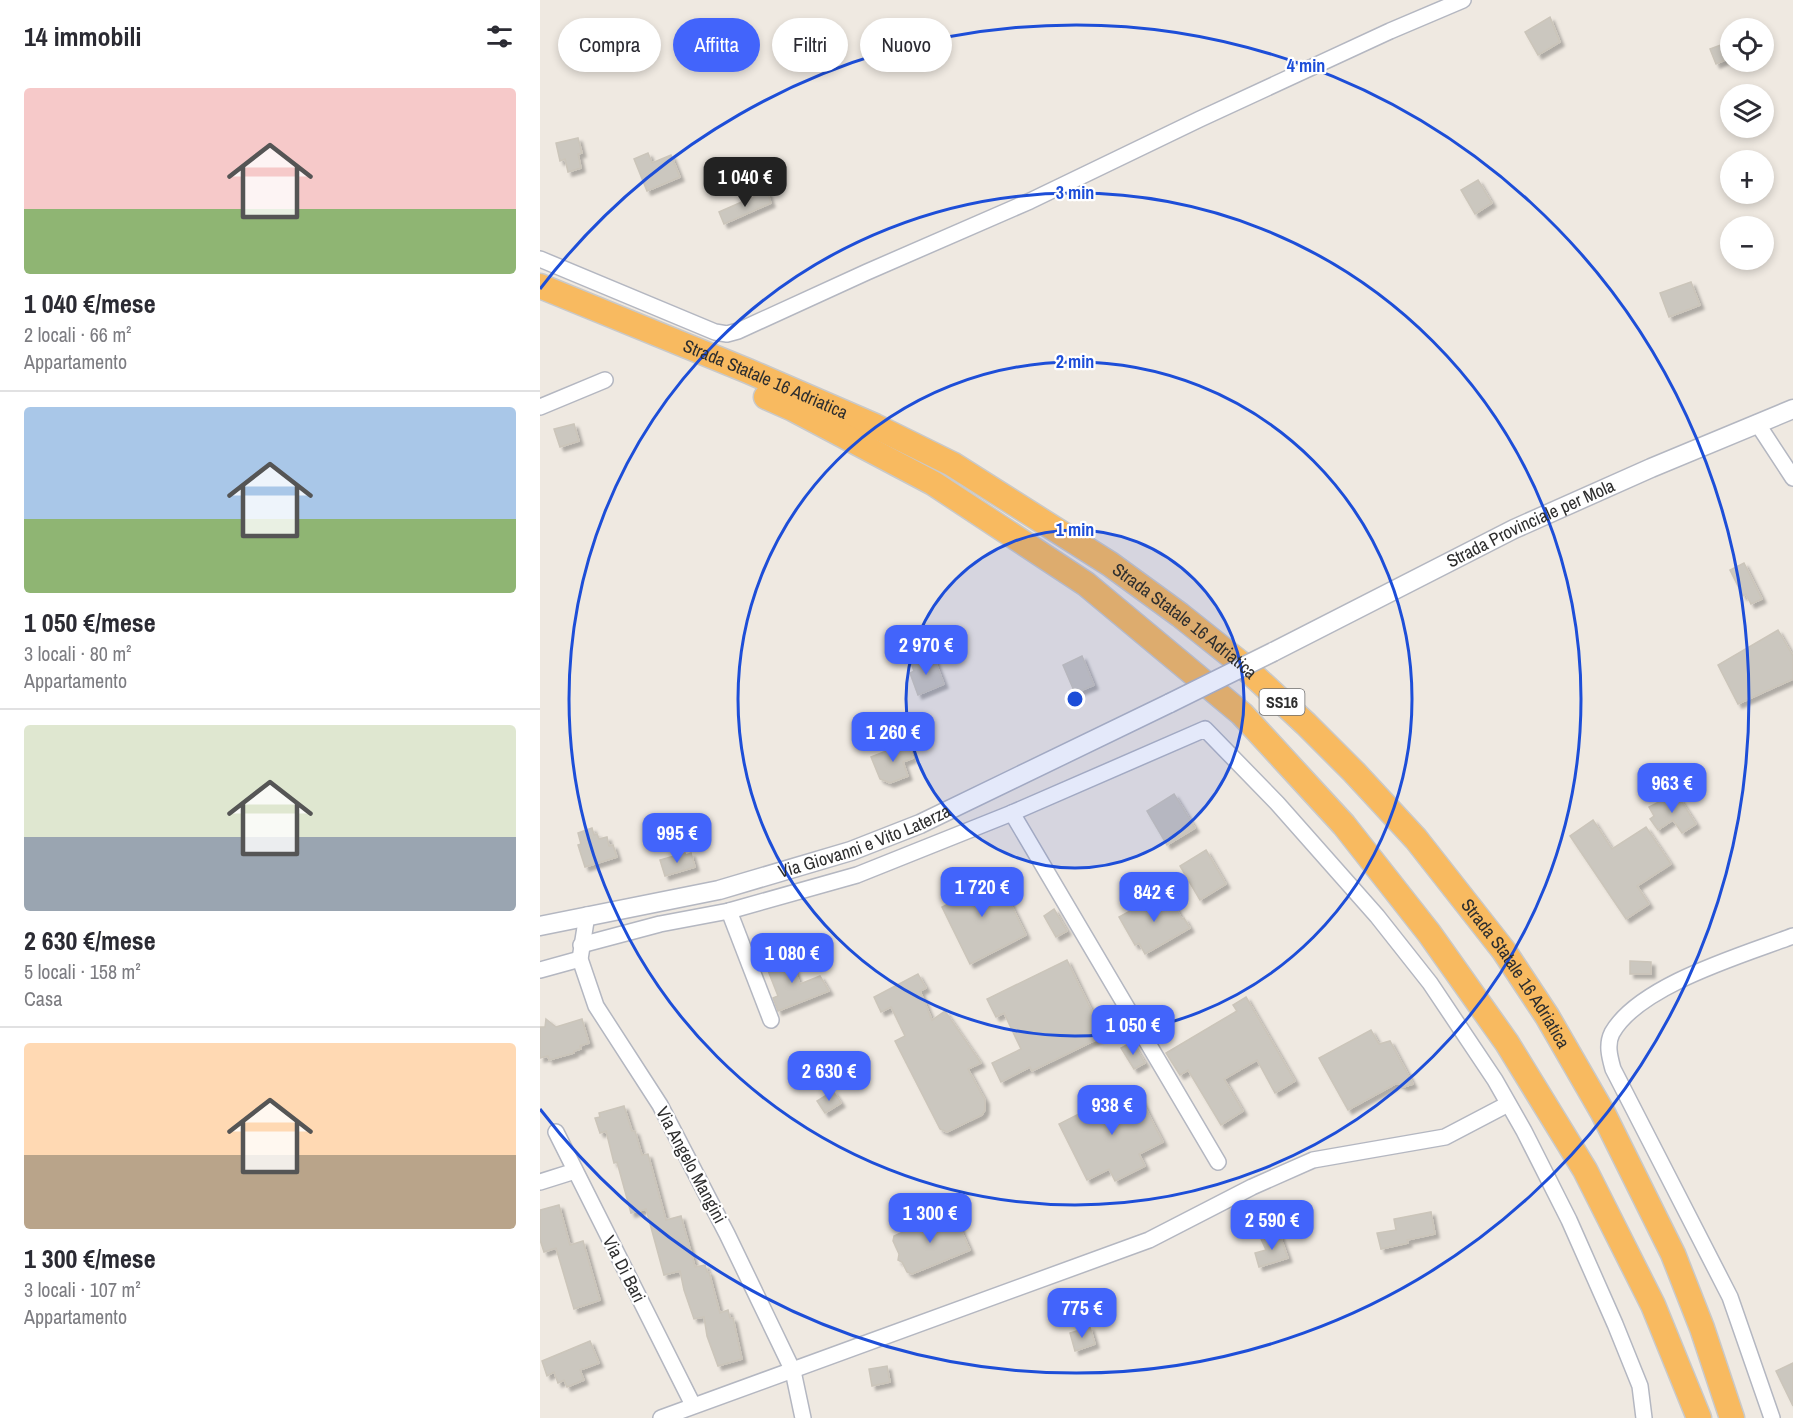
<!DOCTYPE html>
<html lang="it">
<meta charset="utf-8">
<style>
body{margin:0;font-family:"Archivo Narrow",sans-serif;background:#f7f7f7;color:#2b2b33;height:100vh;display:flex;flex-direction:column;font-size:22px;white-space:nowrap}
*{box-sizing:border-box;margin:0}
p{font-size:20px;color:#7c7c81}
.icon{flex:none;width:33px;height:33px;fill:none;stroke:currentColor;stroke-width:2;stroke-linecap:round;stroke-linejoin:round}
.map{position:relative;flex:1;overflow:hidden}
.sheet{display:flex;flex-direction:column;background:#fff;width:540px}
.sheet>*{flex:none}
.banner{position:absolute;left:18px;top:18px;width:570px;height:54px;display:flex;gap:12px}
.tools{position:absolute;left:1180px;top:18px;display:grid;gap:12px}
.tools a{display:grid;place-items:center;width:54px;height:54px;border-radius:50%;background:#fff;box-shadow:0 3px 9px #0003;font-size:30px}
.price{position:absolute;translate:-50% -51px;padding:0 14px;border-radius:12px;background:#4264fb;color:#fff;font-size:20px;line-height:39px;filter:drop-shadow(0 2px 3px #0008)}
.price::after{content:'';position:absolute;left:50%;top:36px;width:18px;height:14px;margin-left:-9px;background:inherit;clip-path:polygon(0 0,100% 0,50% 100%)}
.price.active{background:#222;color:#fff}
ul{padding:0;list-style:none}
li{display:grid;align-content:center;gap:12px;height:318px;padding:0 24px}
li+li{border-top:2px solid #e1e1e2}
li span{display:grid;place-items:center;height:186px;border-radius:6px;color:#555}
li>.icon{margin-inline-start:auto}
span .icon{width:108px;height:108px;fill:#fffc;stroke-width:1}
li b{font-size:26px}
h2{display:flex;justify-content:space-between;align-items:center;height:72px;padding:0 24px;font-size:26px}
.chip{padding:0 21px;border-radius:27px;background:#fff;box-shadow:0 3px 9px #0003;font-size:21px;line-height:54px}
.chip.active{background:#4264fb;color:#fff}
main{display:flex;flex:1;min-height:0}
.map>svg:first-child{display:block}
.building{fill:#cbc7bf;stroke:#cbc5ba;stroke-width:1.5;filter:url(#shadow)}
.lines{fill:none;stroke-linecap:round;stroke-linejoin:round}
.minor-casing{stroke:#b4b7c1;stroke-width:18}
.tertiary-casing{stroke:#b4b7c1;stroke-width:21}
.trunk-casing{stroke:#c9c9c9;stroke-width:27}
.minor{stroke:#fff;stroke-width:15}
.tertiary{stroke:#fff;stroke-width:18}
.trunk{stroke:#f8ba60;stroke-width:24}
.tertiary-bridge-casing{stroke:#b4b7c1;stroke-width:21;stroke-linecap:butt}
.tertiary-bridge{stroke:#fff;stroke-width:18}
.ring{fill:none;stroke:#1d4ed8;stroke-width:3}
.labels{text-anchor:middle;stroke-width:4.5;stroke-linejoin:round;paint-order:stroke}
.shield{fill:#fff;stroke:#6d6d6d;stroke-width:1.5}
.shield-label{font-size:16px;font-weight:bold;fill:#2e2e2e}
.street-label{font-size:18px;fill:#2e2e2e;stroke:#fff}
.centre{fill:#1d4ed8;stroke:#fff;stroke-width:3}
.ring-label{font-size:18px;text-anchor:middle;font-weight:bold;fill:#1d4ed8;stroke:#fff;stroke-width:4.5;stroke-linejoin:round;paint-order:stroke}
</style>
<main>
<section class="sheet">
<h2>14 immobili<svg class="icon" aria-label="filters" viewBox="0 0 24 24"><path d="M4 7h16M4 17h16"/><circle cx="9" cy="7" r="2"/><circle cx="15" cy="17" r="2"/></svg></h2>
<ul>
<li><span style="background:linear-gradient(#f6c9c9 65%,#8fb573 0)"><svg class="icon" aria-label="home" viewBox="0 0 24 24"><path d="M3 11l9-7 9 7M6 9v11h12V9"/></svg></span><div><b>1 040 €/mese</b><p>2 locali · 66 m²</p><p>Appartamento</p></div></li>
<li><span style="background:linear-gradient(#a9c7e8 60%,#8fb573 0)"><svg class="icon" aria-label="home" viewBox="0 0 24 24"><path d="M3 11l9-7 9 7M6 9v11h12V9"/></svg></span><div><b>1 050 €/mese</b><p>3 locali · 80 m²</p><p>Appartamento</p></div></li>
<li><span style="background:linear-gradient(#dfe7d0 60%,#9aa5b1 0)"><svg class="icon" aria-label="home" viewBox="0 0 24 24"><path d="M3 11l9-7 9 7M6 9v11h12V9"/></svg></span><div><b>2 630 €/mese</b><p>5 locali · 158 m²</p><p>Casa</p></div></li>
<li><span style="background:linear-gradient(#ffd9b3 60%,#b9a48a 0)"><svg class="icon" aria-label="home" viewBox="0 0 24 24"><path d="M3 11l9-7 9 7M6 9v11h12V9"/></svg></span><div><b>1 300 €/mese</b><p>3 locali · 107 m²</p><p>Appartamento</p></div></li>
</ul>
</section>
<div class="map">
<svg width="1253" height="1418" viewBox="0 0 1253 1418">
<defs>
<filter id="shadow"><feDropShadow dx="4" dy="4" stdDeviation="1.5" flood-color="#0004"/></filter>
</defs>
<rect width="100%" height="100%" fill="#efe9e1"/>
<g class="building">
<path d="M1010,17L1020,42L998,55L985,32Z"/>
<path d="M1181,45L1187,59L1176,64L1170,49Z"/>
<path d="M38,138L42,153L38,154L41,168L28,172L25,159L20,161L16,143Z"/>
<path d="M108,153L112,163L131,155L140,177L107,191L94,159Z"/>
<path d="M938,180L952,203L935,214L921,190Z"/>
<path d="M227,191L231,203L184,224L179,212Z"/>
<path d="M1151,282L1160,305L1129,317L1120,293Z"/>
<path d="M34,424L39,441L20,447L14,429Z"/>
<path d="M1204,563L1222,599L1211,604L1206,594L1203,596L1190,570Z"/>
<path d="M1238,630L1253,656V679L1198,704L1178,665Z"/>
<path d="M542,656L554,685L535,693L523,665Z"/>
<path d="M383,658L385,662L394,658L404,684L378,695L370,673L374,671L371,663Z"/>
<path d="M367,743L373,758L363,762L368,776L350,783L340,779L331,757Z"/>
<path d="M1136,793L1156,824L1142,833L1133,820L1118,830L1110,819L1114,816L1109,807Z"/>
<path d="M634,794L655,828L627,845L607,811Z"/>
<path d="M1053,820L1072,849L1106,827L1131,864L1097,886L1109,904L1086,919L1030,836Z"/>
<path d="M52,828L54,835L57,834L59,839L67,837L69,846L73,845L77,857L45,867L38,845L41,844L38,833Z"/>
<path d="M666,850L686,884L660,900L640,866Z"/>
<path d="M145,853L146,855L151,853L155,867L125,876L120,860Z"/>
<path d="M438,875L443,886L458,878L486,935L430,964L402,907L416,900L410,888Z"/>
<path d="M626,891L642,919L644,918L650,928L605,954L599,943L595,945L579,917Z"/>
<path d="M514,909L527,931L516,937L504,916Z"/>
<path d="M248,954L260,984L280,976L289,991L238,1011L233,998L238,996L225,963Z"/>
<path d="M527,960L564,1036L492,1071L490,1067L461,1082L452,1063L481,1049L464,1013L456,1017L447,999Z"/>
<path d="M1090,961L1111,962V974H1090Z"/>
<path d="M378,974L386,988L380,991L392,1020L405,1011L441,1063L428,1069L445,1100V1110L442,1115L407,1132L400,1129L355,1041L365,1036L351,1007L341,1012L334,997Z"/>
<path d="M706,997L755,1081L735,1093L717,1060L684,1079L703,1111L681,1125L648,1070L640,1075L626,1053L697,1011L693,1005Z"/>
<path d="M6,1019L16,1027L42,1019L49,1043L40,1046L41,1049L34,1051V1053L9,1060L8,1056L0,1058V1027H5Z"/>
<path d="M831,1030L839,1044L850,1041L873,1084L864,1087L857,1083L808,1110L779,1058Z"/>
<path d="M592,1042L605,1063L594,1069L581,1048Z"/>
<path d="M594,1086L623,1142L599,1154L605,1166L575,1181L569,1169L547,1180L519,1124Z"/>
<path d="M293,1091L301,1103L285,1113L277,1101Z"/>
<path d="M84,1106L92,1131H95L102,1155L108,1154L126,1220L141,1216L155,1267L165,1265L167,1272H169L180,1313L188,1310L190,1318H193L202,1359L178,1366L167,1336L164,1317L154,1319L144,1290L140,1271L124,1275L106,1209L91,1213L77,1162L74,1163L66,1131L60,1133L55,1118L60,1117L59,1113Z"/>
<path d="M19,1205L30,1245L43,1241L60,1300L34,1309L16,1248L4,1252L0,1240V1210Z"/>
<path d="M413,1212L430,1250L372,1274L367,1272L362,1262L358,1260L359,1254L353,1241L354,1236L365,1231L371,1226H378Z"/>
<path d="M891,1212L895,1234L867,1240L868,1243L841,1249L837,1233L856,1230L854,1219Z"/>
<path d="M739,1233L748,1258L719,1267L715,1253L726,1250L721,1239Z"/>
<path d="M550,1327L555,1344L535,1351L530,1333Z"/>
<path d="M50,1341L59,1363L40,1370L44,1380L27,1387L24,1380L18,1383L14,1372L7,1376L2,1361Z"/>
<path d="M1253,1363V1406L1236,1371Z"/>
<path d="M347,1366L350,1382L332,1386L329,1369Z"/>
</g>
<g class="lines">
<g class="minor-casing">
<g id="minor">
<path d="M0,259L175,332L187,334L198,331L327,272L490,201L660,119L850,31L923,0"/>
<path d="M0,407L65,380"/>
<path d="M1217,423L1253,478"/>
<path d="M472,813L678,1162"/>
<path d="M189,911L231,1020"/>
<path d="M47,915L40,959L56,1006L120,1105L187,1234L253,1371L263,1418"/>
<path d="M41,945L120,924L189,911L317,875L472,813L665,729L737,803L837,916L890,983L955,1080L984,1131L1029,1220L1075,1324L1100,1386L1104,1418"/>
<path d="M0,970L40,959"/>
<path d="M16,1132L153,1405"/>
<path d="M0,1182L35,1171"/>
<path d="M121,1418L609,1240L712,1187L773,1160L905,1137L968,1104"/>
<path d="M1232,1418L1190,1297L1073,1069C1070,1058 1066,1045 1072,1033C1099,985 1203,955 1253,936"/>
</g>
</g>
<g class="tertiary-casing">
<g id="tertiary">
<path id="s1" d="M733,652L974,529L1111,468L1253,409"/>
<path id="s2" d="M0,926L179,890L311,851L380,824L630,703"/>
</g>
</g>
<g class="trunk-casing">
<g id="trunk">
<path id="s3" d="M0,286L208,371L335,426L412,464L570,564L640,615L699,662L766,724L814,772L876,839L964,951L1007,1016L1063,1113L1133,1254L1162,1328L1192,1418"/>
<path d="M226,397L253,409L393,483L546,584L702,714L804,825L889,933L967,1043L1045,1170L1113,1305L1159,1418"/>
</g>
</g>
<use href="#minor" class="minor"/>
<use href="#tertiary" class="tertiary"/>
<use href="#trunk" class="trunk"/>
<g class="tertiary-bridge-casing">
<path id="tertiary-bridge" d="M630,703L733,652"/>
</g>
<use href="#tertiary-bridge" class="tertiary-bridge"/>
</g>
<circle cx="535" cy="699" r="169" fill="#1d4ed8" fill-opacity=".12"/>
<g class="ring">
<circle cx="535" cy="699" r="169"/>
<circle cx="535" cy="699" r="337"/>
<circle cx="535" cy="699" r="506"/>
<path d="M0 289A674 674 0 1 1 0 1109"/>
</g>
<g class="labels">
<rect class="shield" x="719.5" y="689" width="45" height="26" rx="4.5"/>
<g class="shield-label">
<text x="742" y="708">SS16</text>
</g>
<g class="street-label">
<text dy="6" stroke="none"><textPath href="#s3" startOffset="244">Strada Statale 16 Adriatica</textPath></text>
<text dy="6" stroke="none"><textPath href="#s1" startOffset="288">Strada Provinciale per Mola</textPath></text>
<text dy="6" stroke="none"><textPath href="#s3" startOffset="730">Strada Statale 16 Adriatica</textPath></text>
<text dy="6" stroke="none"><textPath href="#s2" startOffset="336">Via Giovanni e Vito Laterza</textPath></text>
<text dy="6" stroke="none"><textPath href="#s3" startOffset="1216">Strada Statale 16 Adriatica</textPath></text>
<text transform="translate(151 1165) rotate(62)" y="6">Via Angelo Mangini</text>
<text transform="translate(84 1269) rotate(63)" y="6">Via Di Bari</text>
</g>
</g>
<circle cx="535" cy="699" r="9" class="centre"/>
<g class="ring-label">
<text x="766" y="72">4 min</text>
<text x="535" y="199">3 min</text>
<text x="535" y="368">2 min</text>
<text x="535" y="536">1 min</text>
</g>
</svg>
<div class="tools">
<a><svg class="icon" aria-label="locate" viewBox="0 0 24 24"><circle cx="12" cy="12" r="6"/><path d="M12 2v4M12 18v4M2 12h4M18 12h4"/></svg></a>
<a><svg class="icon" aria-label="layers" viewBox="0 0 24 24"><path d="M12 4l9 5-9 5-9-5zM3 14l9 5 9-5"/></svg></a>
<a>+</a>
<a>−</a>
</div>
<b class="price active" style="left:205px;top:208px">1 040 €</b>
<b class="price" style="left:386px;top:676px">2 970 €</b>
<b class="price" style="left:353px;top:763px">1 260 €</b>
<b class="price" style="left:1132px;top:814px">963 €</b>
<b class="price" style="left:137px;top:864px">995 €</b>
<b class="price" style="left:442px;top:918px">1 720 €</b>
<b class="price" style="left:614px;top:923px">842 €</b>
<b class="price" style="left:252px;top:984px">1 080 €</b>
<b class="price" style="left:593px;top:1056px">1 050 €</b>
<b class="price" style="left:289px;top:1102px">2 630 €</b>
<b class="price" style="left:572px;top:1136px">938 €</b>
<b class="price" style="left:390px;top:1244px">1 300 €</b>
<b class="price" style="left:732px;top:1251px">2 590 €</b>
<b class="price" style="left:542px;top:1339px">775 €</b>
<div class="banner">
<a class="chip">Compra</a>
<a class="chip active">Affitta</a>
<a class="chip">Filtri</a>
<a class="chip">Nuovo</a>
</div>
</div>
</main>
